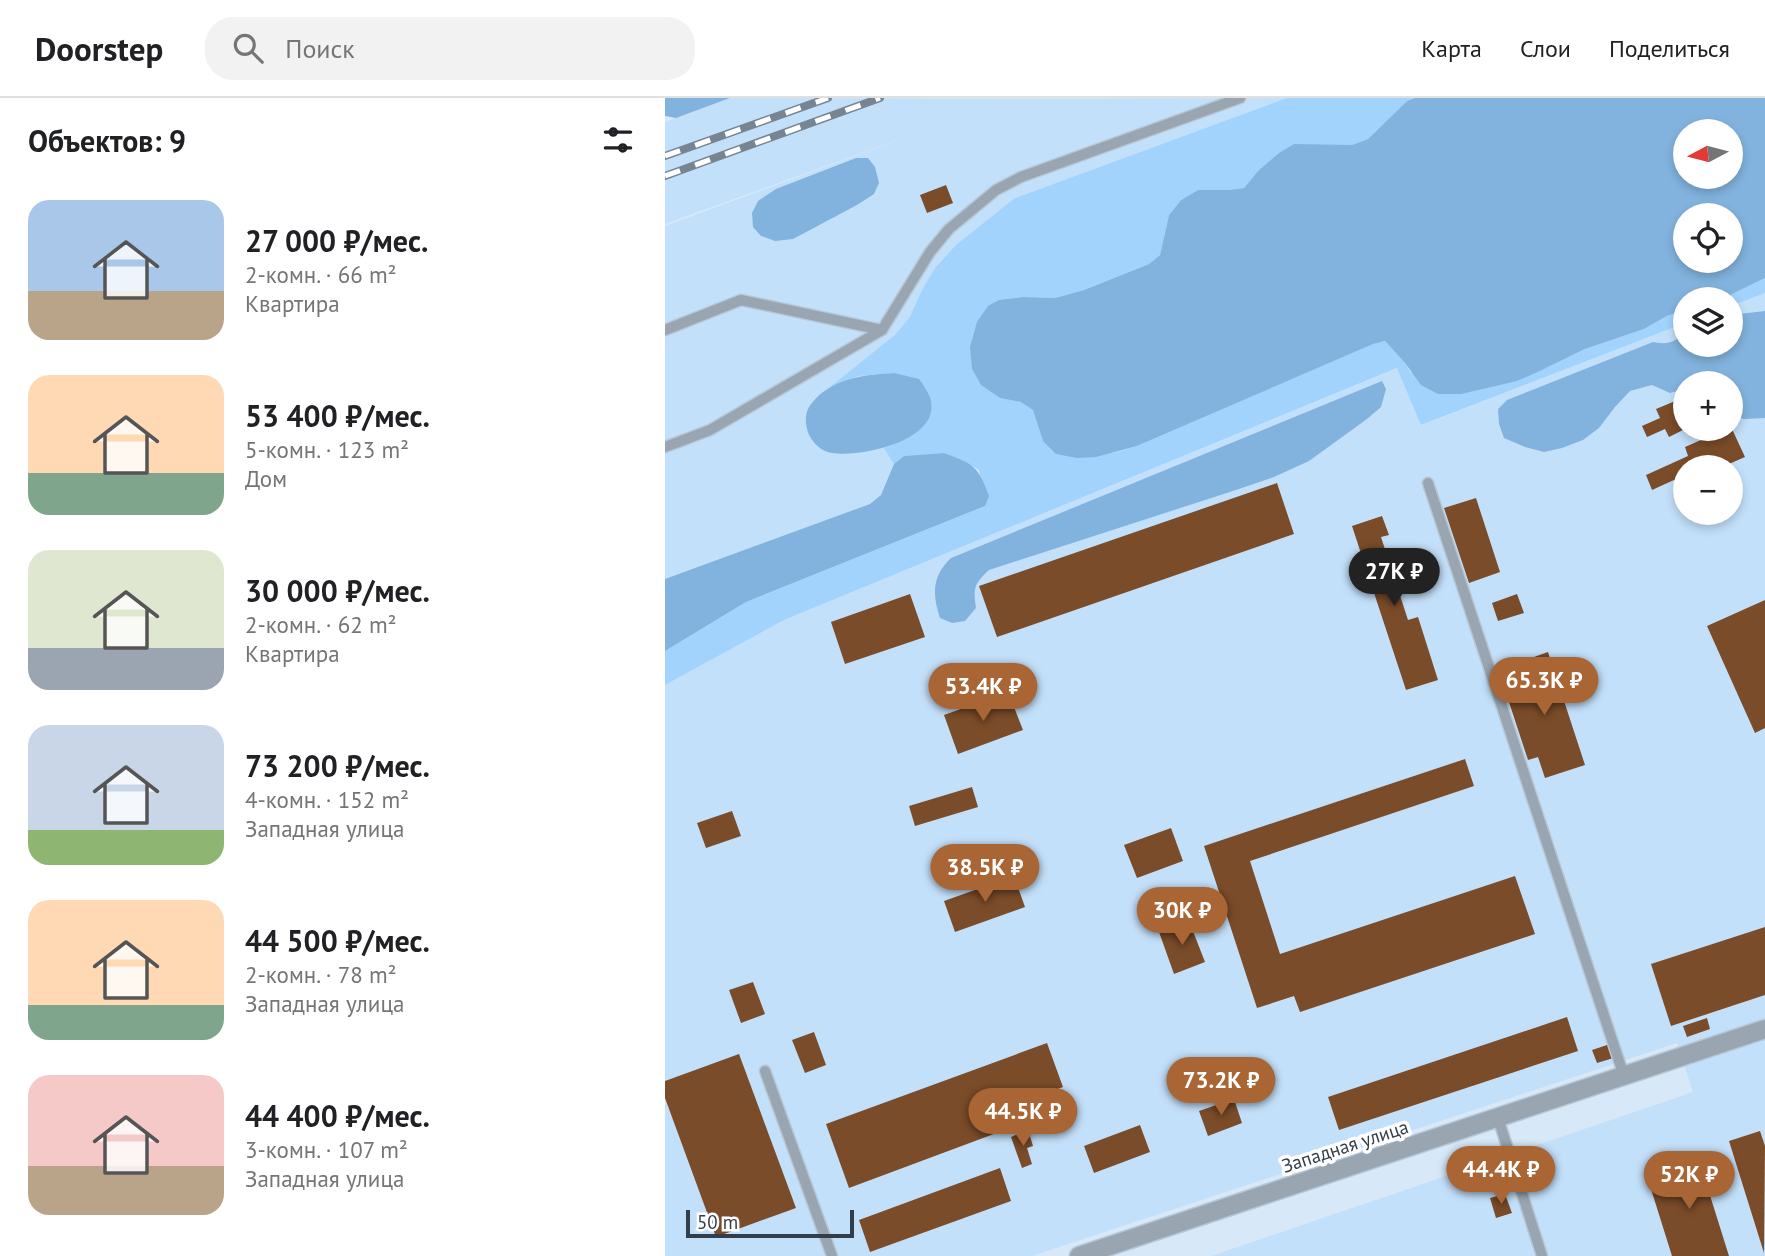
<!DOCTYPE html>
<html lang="ru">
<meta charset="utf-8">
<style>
body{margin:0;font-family:"PT Sans",sans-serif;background:#f2f2f2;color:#202124;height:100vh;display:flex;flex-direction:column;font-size:26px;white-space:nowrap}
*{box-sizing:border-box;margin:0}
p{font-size:23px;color:#757577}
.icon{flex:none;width:38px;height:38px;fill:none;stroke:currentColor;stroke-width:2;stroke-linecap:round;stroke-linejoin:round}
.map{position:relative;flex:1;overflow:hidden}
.drawer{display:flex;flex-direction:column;background:#fff;width:665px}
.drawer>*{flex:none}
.needle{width:46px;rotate:263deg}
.tools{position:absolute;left:1008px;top:21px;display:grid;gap:14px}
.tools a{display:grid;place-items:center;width:70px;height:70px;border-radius:50%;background:#fff;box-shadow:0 4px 10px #0003;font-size:35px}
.scale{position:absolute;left:21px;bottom:18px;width:168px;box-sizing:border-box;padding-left:7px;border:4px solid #323e49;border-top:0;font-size:19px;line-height:24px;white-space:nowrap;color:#323e49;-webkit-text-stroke:5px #fff;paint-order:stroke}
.price{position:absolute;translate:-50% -60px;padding:0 16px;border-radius:24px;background:#a96634;color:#fff;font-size:23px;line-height:46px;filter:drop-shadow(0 2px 4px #0008)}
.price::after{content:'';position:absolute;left:50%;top:42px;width:21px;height:16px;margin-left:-10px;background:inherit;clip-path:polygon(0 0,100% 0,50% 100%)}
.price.active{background:#222;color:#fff}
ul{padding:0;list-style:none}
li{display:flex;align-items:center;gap:21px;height:175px;padding:0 28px}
li span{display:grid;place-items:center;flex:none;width:196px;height:140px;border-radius:21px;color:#555}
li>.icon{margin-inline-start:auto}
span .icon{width:84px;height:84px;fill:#fffc;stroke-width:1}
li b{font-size:30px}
h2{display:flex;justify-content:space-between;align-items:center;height:84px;padding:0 28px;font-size:30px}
header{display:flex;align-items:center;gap:42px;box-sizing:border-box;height:98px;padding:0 35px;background:#fff;border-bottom:2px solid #e0e0e0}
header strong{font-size:33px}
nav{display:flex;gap:38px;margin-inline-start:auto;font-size:24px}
.search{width:490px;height:63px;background:#f2f2f2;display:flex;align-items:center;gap:18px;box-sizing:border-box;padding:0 24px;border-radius:28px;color:#757577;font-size:26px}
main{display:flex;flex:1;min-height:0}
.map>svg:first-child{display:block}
.built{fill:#c3e0fa;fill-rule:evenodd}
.green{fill:#a1d3fd}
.forest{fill:#82b3de;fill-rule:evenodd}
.building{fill:#7b4c29}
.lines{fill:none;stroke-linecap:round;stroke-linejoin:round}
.service-casing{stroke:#b6c7d6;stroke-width:13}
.minor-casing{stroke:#b6c7d6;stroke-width:21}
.service{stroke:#99a6b2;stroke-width:10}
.minor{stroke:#99a6b2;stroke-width:18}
.rail-casing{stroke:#778592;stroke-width:8}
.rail{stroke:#fff;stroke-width:5;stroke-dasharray:16;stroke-linecap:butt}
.labels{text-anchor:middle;stroke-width:7;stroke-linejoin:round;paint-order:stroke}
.street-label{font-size:19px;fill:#323e49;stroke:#fff}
</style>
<header>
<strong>Doorstep</strong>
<div class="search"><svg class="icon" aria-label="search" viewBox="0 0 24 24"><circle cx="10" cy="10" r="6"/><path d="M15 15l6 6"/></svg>Поиск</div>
<nav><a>Карта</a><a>Слои</a><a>Поделиться</a></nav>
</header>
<main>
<section class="drawer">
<h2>Объектов: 9<svg class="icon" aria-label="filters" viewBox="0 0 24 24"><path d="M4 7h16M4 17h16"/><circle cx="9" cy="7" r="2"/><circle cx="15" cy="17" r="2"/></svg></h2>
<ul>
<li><span style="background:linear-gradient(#a9c7e8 65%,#b9a48a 0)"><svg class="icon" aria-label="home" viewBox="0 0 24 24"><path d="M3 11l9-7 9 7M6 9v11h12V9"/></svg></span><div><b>27 000 ₽/мес.</b><p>2-комн. · 66 m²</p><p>Квартира</p></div></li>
<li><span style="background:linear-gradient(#ffd9b3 70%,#7fa58c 0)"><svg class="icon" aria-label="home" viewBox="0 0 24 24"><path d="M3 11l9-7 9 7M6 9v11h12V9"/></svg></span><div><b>53 400 ₽/мес.</b><p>5-комн. · 123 m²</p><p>Дом</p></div></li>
<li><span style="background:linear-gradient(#dfe7d0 70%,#9aa5b1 0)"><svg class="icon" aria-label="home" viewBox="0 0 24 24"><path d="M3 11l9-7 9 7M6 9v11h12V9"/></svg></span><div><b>30 000 ₽/мес.</b><p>2-комн. · 62 m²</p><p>Квартира</p></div></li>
<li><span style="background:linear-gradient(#c9d6e8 75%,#8fb573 0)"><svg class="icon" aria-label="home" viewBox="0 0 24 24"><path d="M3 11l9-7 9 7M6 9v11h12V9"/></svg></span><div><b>73 200 ₽/мес.</b><p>4-комн. · 152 m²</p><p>Западная улица</p></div></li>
<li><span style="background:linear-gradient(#ffd9b3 75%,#7fa58c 0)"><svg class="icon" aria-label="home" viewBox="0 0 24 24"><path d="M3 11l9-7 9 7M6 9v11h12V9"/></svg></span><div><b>44 500 ₽/мес.</b><p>2-комн. · 78 m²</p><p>Западная улица</p></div></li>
<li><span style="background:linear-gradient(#f6c9c9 65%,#b9a48a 0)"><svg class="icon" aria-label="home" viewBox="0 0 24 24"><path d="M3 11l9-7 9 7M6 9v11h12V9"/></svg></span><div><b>44 400 ₽/мес.</b><p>3-комн. · 107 m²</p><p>Западная улица</p></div></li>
</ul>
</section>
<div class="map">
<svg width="1100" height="1158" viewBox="0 0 1100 1158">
<rect width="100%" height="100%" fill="#d7e9f9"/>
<g class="built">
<path d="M65,0L349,1L622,0L350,100L365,348L0,481V128L269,29L0,126V24Z"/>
<path d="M1100,195V1158H546L1028,994L1012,945L367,1158H0V587L119,522L733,270L757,327L1020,225V247H1066V208ZM1020,285H1066V331H1020ZM1020,369H1066V415H1020Z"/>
</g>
<g class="green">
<path d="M622,0H750L742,3L703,41L687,47H629L593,73L579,90L563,92H533L516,102L504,117L495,157L484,166L419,192L390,200L360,199L307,271L316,287L335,300L356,304L369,312L378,343L448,355L472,348L707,246L720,243L740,265L746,275L877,272L920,251L979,231L1002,218L1020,212V225L756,327L732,270L119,522L0,587V553L81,504L320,408L314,372L295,361L279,355L239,358L229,366L219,350L242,340L229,275L193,278L165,289L230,237L245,219L258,190L271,169L291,147L350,100Z"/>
<path d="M1100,180V195L1066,208V201H1057Z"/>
</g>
<g class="forest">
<path d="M0,0H65L11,20L0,18Z"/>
<path d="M750,0H1100V180L1057,201H1020V212L1002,218L979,231L920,251L877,272L852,283L796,296H773L756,287L740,265L720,243L708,246L472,348L431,359L412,360L391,356L378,343L368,312L356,304L335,300L316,287L307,271L305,249L312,224L323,208L334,202L360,199L390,200L419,192L484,166L495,157L504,117L516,102L533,92H563L579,90L593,73L614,55L629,46L687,47L703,41L742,3ZM1066,33V79H1020V33ZM1066,117V163H1020V117Z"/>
<path d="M191,60H203L210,69L214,85L209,96L192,107L128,141L110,143L96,138L88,129L87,115L93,103L111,91Z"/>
<path d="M1100,213V320L1080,321L1066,319V285H1020V291L1005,295L987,287L965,293L950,309L934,330L918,342L897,350L879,354L860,349L839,340L834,326L833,311L842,302L988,244C1004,247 1009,244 1020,235V247H1066V217Z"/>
<path d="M229,275L254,281C261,291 269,301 266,314C260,345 195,359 168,355C156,354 145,343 142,331C140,322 140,314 146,306C166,280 199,277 229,275Z"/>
<path d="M717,283L721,291L716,309L702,321L644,363L609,379L571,392L324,472C309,486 308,490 311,510L300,523L287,525L275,520C267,496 267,478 286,460Z"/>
<path d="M279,355C309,366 313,368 324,398L320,408L81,504L0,553V481L205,406L216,397L229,366L239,358Z"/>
</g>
<g class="building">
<path d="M281,87L288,105L262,115L255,97Z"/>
<path d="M1020,299V331L1004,339L1000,331L982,339L977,328L995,320L991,311Z"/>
<path d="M1061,331H1067L1080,359L1057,369H1020V377L987,392L981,377L1023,358L1020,349Z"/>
<path d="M612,385L629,436L332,539L314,488Z"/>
<path d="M811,400L835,474L804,485L779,410Z"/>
<path d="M717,418L724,437L716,439L743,522L753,519L773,582L741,592L687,428Z"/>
<path d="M245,496L260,539L180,566L166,524Z"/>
<path d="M852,496L859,515L833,523L827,505Z"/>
<path d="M1100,502V630L1090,635L1042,528Z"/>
<path d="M883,554L920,667L880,680L873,659L863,662L843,601L853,598L843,568Z"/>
<path d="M343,594L358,632L293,656L279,617Z"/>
<path d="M800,661L809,688L585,763L615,856L850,778L870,836L635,914L629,898L592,910L539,748Z"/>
<path d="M307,689L313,709L250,728L244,708Z"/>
<path d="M67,713L76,738L41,750L32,725Z"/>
<path d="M506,730L518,763L472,780L459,747Z"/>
<path d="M349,778L360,809L290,834L279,803Z"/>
<path d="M524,823L540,864L509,876L494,834Z"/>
<path d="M1100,829V897L1006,928L986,866Z"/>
<path d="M88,884L100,916L76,925L64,892Z"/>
<path d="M902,919L913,953L674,1032L663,999Z"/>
<path d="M1042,920L1045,931L1022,939L1018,928Z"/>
<path d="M149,934L161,967L140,975L127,942Z"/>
<path d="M951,944L955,958L932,965L927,952Z"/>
<path d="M382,945L398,989L348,1007L356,1026L184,1090L161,1026Z"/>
<path d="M74,956L131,1110L51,1139L0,1000V983Z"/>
<path d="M569,1001L577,1025L543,1038L534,1013Z"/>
<path d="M475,1027L485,1054L429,1075L419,1048Z"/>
<path d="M363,1032L368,1048L362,1050L367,1066L357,1070L346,1039Z"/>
<path d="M1095,1033L1100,1048L1099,1155L1064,1043Z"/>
<path d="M1031,1053L1038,1075L1064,1158H1007L986,1091L1008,1084L1002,1062Z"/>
<path d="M335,1070L346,1103L205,1154L194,1122Z"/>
<path d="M840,1096L847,1115L831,1120L825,1100Z"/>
</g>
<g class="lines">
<g class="service-casing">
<g id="service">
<path d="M0,232L76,202L217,232"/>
<path d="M0,349L45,332L217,232L265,154L284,131L331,92L356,79L575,0"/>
<path d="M763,385L959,978"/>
<path d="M100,973L167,1158"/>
<path d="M833,1020L877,1158"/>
</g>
</g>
<g class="minor-casing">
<path id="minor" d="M414,1158L1100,931"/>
</g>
<use href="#service" class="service"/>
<use href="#minor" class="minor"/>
<g class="rail-casing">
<g id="rail">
<path d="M0,58L163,0"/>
<path d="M0,78L215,0"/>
</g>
</g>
<use href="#rail" class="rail"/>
</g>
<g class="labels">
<g class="street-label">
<text transform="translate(680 1048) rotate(-18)" y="7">Западная улица</text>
</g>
</g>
</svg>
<div class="tools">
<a><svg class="needle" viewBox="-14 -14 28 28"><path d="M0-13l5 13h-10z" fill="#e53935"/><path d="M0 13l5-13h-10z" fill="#757577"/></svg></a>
<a><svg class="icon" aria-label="locate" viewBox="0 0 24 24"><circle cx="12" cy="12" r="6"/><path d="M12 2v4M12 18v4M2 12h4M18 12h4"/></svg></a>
<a><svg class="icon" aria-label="layers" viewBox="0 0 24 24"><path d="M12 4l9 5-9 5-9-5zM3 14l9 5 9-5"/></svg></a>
<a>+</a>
<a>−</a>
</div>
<div class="scale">50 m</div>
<b class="price active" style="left:729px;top:510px">27K ₽</b>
<b class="price" style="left:879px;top:619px">65.3K ₽</b>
<b class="price" style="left:318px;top:625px">53.4K ₽</b>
<b class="price" style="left:320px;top:806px">38.5K ₽</b>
<b class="price" style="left:517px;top:849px">30K ₽</b>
<b class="price" style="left:556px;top:1019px">73.2K ₽</b>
<b class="price" style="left:358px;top:1050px">44.5K ₽</b>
<b class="price" style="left:836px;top:1108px">44.4K ₽</b>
<b class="price" style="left:1024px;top:1113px">52K ₽</b>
</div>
</main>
